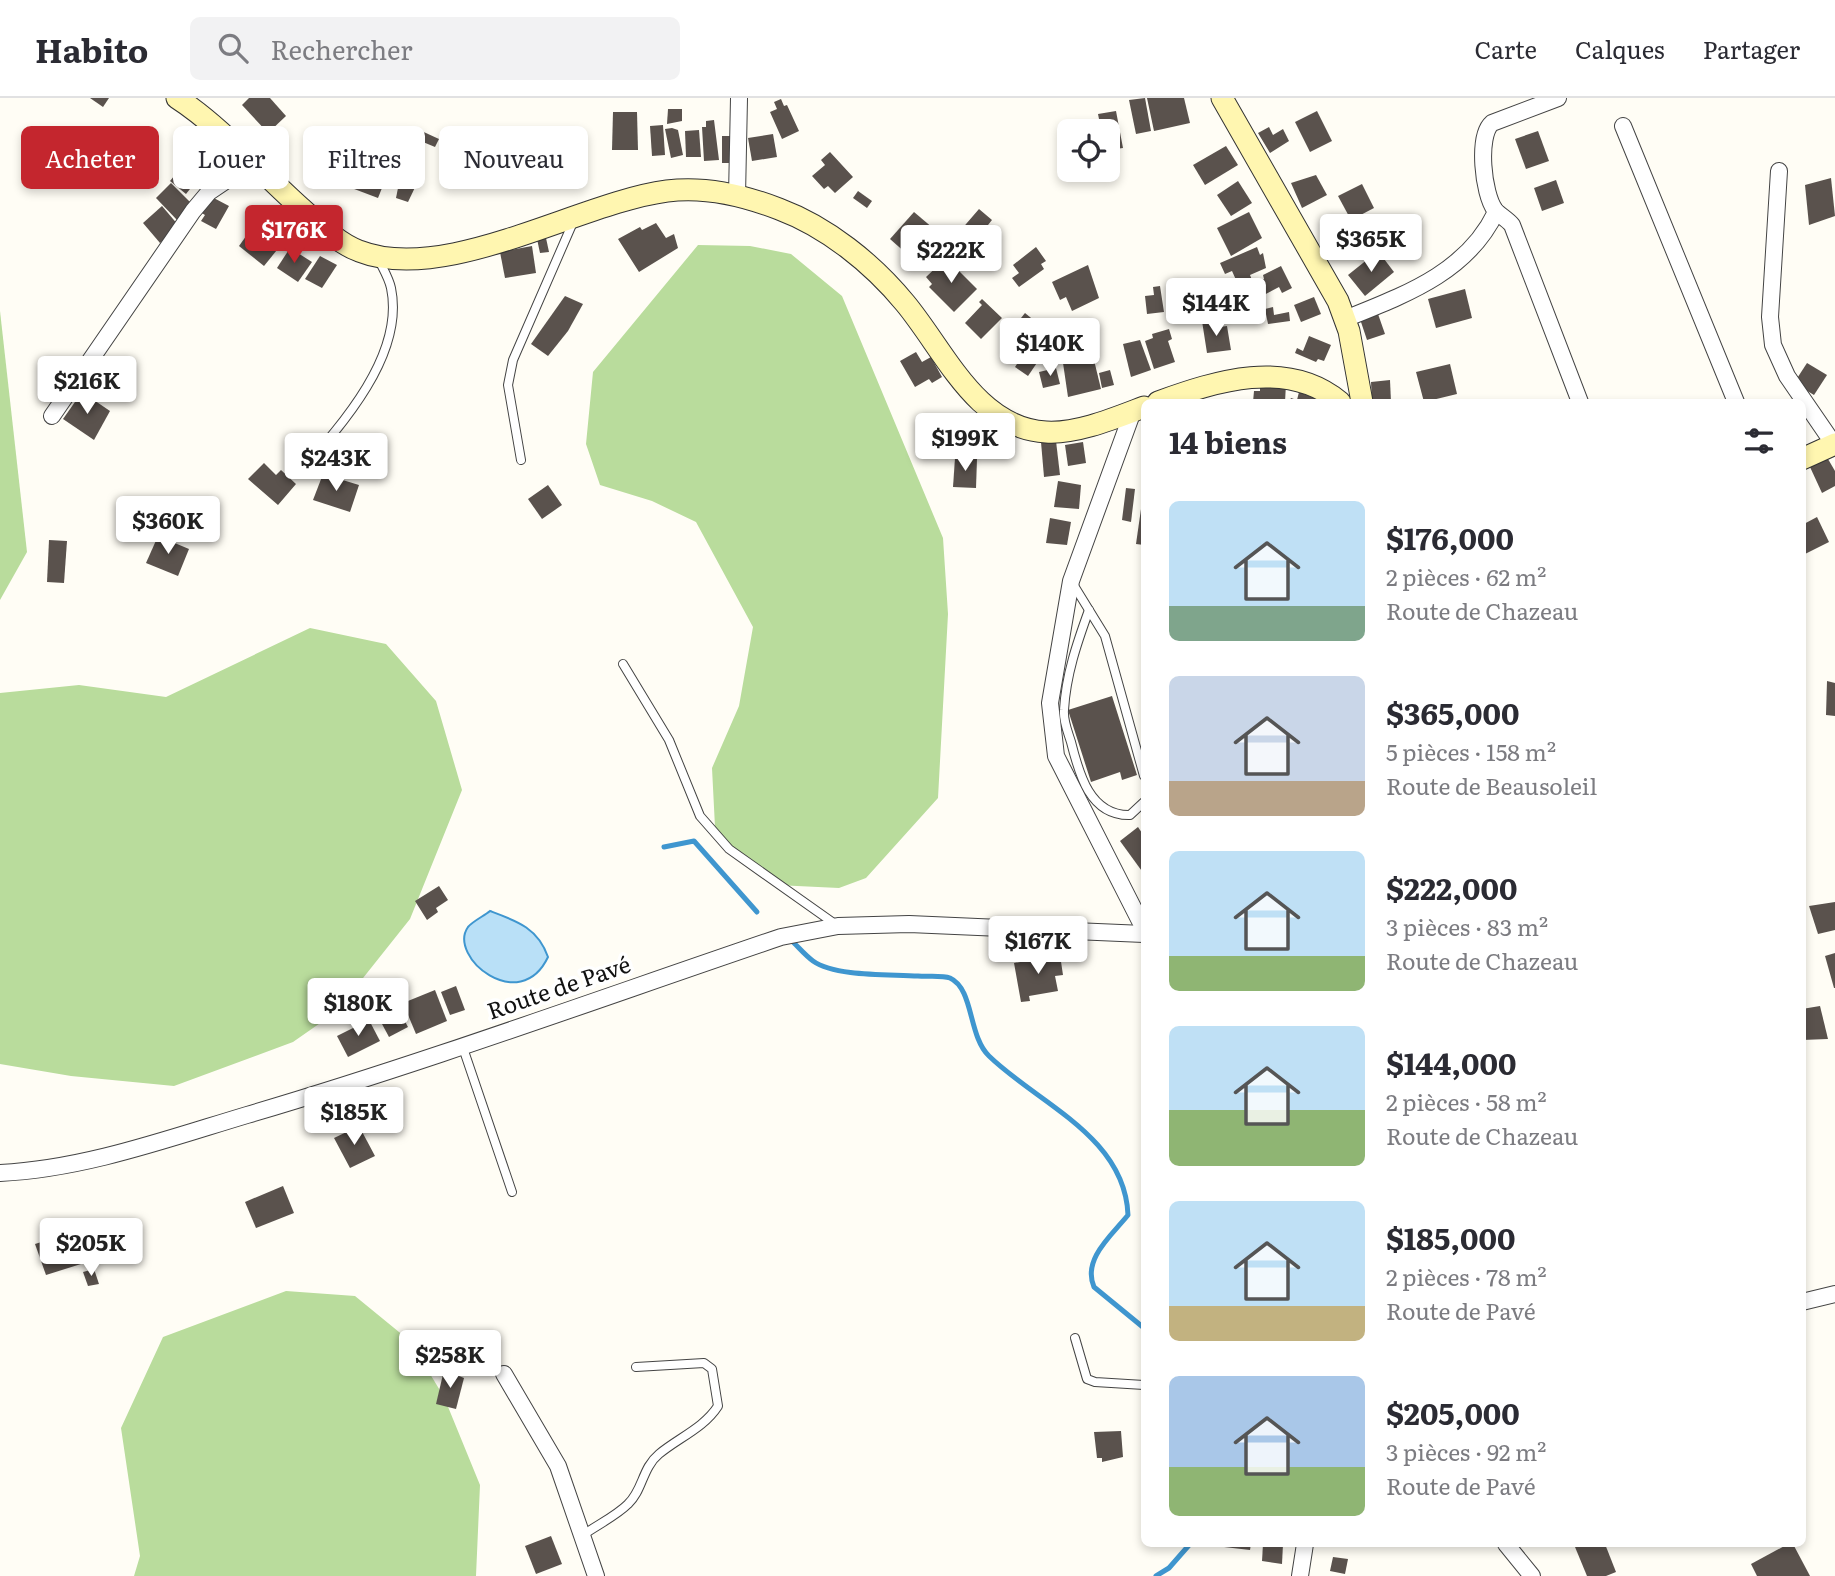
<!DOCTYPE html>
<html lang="fr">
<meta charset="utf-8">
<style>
body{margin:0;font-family:Literata,serif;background:#f2f2f3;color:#2b2b33;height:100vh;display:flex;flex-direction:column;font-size:26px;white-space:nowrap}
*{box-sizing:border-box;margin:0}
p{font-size:23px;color:#7c7c81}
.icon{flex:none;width:38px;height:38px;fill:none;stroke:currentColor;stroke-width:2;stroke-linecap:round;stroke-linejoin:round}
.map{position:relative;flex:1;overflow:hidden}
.details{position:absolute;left:1141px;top:301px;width:665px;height:1148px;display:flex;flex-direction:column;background:#fff;border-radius:10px;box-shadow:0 4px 10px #0003}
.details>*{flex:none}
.hud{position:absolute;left:21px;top:28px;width:665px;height:63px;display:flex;gap:14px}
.tools{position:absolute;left:1057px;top:21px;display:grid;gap:14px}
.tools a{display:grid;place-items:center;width:63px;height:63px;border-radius:10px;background:#fff;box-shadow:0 4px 10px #0003;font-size:35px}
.price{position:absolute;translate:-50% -60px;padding:0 16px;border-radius:7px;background:#fff;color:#222;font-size:23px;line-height:46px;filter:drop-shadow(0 2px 4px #0008)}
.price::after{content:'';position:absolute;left:50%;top:42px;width:21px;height:16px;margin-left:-10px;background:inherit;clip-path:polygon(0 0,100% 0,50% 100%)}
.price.on{background:#c4262e;color:#fff}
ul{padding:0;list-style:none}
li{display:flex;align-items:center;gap:21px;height:175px;padding:0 28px}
li span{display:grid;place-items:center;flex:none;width:196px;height:140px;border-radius:10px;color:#555}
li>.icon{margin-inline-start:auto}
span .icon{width:84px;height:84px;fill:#fffc;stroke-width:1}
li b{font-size:30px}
h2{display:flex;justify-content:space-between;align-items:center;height:84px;padding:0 28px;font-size:30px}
.chip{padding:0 24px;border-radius:10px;background:#fff;box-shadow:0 4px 10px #0003;font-size:24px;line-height:63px}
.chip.on{background:#c4262e;color:#fff}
header{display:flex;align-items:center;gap:42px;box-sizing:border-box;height:98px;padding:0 35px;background:#fff;border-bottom:2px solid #e1e1e2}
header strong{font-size:33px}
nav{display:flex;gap:38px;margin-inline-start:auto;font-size:24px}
.search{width:490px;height:63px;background:#f2f2f3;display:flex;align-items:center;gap:18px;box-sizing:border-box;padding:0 24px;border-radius:10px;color:#7c7c81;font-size:26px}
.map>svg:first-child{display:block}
.forest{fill:#b9dc9c}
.water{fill:#b9e0f7;stroke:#3f96cf;stroke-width:2}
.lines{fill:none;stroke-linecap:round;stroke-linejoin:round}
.stream{stroke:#3f96cf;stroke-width:5}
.building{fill:#5a524d}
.lane-casing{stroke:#444;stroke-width:10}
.street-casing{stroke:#444;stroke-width:18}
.secondary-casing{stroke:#333;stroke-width:23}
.lane{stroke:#fff;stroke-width:8}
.street{stroke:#fff;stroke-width:16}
.secondary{stroke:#fff6b0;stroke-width:21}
.labels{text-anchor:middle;stroke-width:7;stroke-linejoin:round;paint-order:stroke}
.street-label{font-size:23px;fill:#111;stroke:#fff}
</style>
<header>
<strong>Habito</strong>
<div class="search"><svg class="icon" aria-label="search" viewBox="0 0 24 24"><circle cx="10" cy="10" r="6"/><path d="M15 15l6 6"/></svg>Rechercher</div>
<nav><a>Carte</a><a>Calques</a><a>Partager</a></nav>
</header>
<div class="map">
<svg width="1835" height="1478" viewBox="0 0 1835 1478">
<rect width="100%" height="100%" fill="#fffdf5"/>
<g class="forest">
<path d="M698,147L750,148L791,156L842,198L943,440L948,516L938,700L866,780L839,790L776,787L740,760L715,729L712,670L739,608L753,529L696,424L652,403L600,387L586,346L593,274Z"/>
<path d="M0,213L27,454L0,502Z"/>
<path d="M310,530L386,546L436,603L462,692L410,821L336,914L293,944L174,988L71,978L0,966V595L79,587L166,599Z"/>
<path d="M286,1193L355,1198L410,1243L444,1299L480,1387L476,1478H134L140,1458L121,1330L163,1239Z"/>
</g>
<path class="water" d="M490,813C517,823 538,830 548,859C520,918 447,859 468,829C473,823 484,818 490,813Z"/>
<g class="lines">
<g class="stream">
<path d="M664,749L694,743L757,814"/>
<path d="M794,845C800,851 806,858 813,863C836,879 890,876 918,878C927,879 942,877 950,880C974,891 968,938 989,958C1037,1005 1125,1038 1128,1117C1112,1137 1082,1161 1094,1189L1144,1230"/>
<path d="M1156,1478L1169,1470L1190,1446"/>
</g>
</g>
<g class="building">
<path d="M90,0H109L103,9Z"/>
<path d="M249,0H270L286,18L268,35L242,7Z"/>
<path d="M1145,0L1151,33L1136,36L1129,2Z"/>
<path d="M1147,0H1184L1190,25L1154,33Z"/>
<path d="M781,1L784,8L787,7L799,33L782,41L770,14L777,11L774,4Z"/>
<path d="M668,11H682V23L667,26Z"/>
<path d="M1116,13L1123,50L1108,52V33H1091L1090,22L1099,21L1098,16Z"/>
<path d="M1317,13L1332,43L1310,54L1295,24Z"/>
<path d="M613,14H637L638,52H612Z"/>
<path d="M714,22L719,62L704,63L702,29H706V23Z"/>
<path d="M663,27L665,57L652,58L650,28Z"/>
<path d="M1269,29L1273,37L1283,31L1289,43L1270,55L1258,35Z"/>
<path d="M415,30L439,41L435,49L411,39Z"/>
<path d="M672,30L678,32L683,57L671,60L665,31Z"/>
<path d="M699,32L701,59H686L685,33Z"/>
<path d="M1538,33L1549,63L1526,71L1515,41Z"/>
<path d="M773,36L777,59L752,63L748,40Z"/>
<rect x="722" y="38" width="14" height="27"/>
<path d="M201,45L211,56L200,67L205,72L186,96L170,83Z"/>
<path d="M1226,48L1238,67L1205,87L1193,67Z"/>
<path d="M531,51H542L543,86L522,87L521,52Z"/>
<path d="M830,54L853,79L835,95L828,88L824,91L812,78L825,67L821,62Z"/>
<path d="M318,57L333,67L328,76L312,67Z"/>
<path d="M546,58H567V88L546,89Z"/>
<path d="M351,68L386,80L378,100L341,86Z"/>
<path d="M401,75L419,81L408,104L396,100Z"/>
<path d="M1316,77L1327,97L1302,110L1291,85Z"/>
<path d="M1831,80L1835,118L1809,127L1805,87Z"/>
<path d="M1556,82L1564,105L1542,113L1534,90Z"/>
<path d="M1238,83L1252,105L1231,118L1217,97Z"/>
<path d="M171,85L193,107L177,122L156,100Z"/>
<path d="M1362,86L1374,110L1351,122L1338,98Z"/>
<path d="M858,93L872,103L867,110L853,100Z"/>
<path d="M210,98L229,108L216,131L201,123L205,117L200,114Z"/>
<path d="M162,108L179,128L160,145L143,125Z"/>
<path d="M979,111L992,122L988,127L992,131L971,154L966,149L971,143L960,133Z"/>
<path d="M914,114L940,136L916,164L890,141Z"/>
<path d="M1249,114L1262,140L1231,158L1217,130Z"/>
<path d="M656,125L666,140L674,136L678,150L639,174L618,141L640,129L642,132Z"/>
<path d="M254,127L281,147L264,168L239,148Z"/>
<path d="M546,140L549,154L540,155L537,141Z"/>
<path d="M532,148L536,175L505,180L500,154Z"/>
<path d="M1036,149L1046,163L1041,166L1044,171L1019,189L1012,180L1019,175L1013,167Z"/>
<path d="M1257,149L1260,157L1263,155L1266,170L1250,177L1254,187L1241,193L1232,173L1225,176L1220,165Z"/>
<path d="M290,150L312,164L298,184L277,170Z"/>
<path d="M1378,153L1394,174L1365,198L1348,177Z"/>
<path d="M320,158L337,167L322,190L305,181Z"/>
<path d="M946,160L977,191L954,214L929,189L932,186L926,179Z"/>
<path d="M1088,167L1099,200L1072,213L1066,199L1060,202L1052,184Z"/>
<path d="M1281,168L1292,190L1282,195L1279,189L1262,198L1257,186L1264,181L1263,177Z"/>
<path d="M1160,188L1164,214L1147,216L1145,198L1154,197L1153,189Z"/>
<path d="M1465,191L1472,220L1436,230L1428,201Z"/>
<path d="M565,198L583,206L568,233L548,258L531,246Z"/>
<path d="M1314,199L1321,216L1301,224L1294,207Z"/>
<path d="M982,201L1002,220L981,241L965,225L982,207L979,204Z"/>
<path d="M1273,209L1274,217L1289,214L1290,223L1268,226L1265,211Z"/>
<path d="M1025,215L1042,229L1019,258L1002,244Z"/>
<path d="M1378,216L1385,236L1367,242L1360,221Z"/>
<path d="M1210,222L1212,230L1227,228L1231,252L1207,255L1202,223Z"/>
<path d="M1169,231L1172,241L1168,243L1175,264L1154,271L1145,243L1153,240L1152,236Z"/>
<path d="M1309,238L1331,247L1324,263L1318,261L1316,264L1295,255L1297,250L1303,253Z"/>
<path d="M1140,242L1151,272L1131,279L1123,246Z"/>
<path d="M1030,247L1043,256L1028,278L1015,269Z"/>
<path d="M916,254L922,264L931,259L942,279L932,285L929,281L915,289L900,263Z"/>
<path d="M1093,258L1101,291L1068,299L1063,265Z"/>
<path d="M1807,265L1827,277L1814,297L1794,285Z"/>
<path d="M1450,266L1457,296L1424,304L1416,274Z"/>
<path d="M1056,270L1060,286L1043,290L1039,274Z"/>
<path d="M1110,272L1114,287L1102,290L1099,275Z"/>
<path d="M1390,282L1391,304H1372L1371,284Z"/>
<path d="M1260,286H1286L1285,304H1253L1254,293H1260Z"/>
<path d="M82,294L110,313L94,342L63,321Z"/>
<path d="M1299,294L1324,304H1289L1291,300L1297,302Z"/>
<path d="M1056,343L1060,377L1044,379L1041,344Z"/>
<path d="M1083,344L1086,365L1068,368L1065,347Z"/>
<path d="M955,360L977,361L976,390L953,389Z"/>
<path d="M1828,361L1835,373V388L1822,395L1810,369Z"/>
<path d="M264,365L276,377L281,372L296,386L278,407L248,381Z"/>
<path d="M323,376L359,387L350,414L313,402Z"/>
<path d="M1058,383L1081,387L1079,411L1054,409Z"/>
<path d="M548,387L562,407L542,421L528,401Z"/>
<path d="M1126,390L1135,391L1131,424L1122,422Z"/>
<path d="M1143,397H1144V447L1136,446Z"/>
<path d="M1817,419L1829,444L1805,456L1802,427Z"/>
<path d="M1050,420L1071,424L1067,447L1046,445Z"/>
<path d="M158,438L189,451L178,478L146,465Z"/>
<path d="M49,442L67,443L64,485L47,484Z"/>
<path d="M1827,583L1835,585V618L1826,617Z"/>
<path d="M1112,598L1137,677L1122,682L1120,674L1091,684L1068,612Z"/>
<path d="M1138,729L1144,738V776L1120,743Z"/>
<path d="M439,788L448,802L436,810L438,814L427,822L415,803Z"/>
<path d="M1835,804V832L1818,836L1809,808Z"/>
<path d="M1835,855V890H1834L1825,858Z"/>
<path d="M1060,857L1063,877L1055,878L1058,893L1029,898L1030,903L1021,904L1014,865Z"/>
<path d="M456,888L465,912L450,917L441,894Z"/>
<path d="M435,892L447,923L416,936L403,905Z"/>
<path d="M1820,908L1828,941L1802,942V911Z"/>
<path d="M401,916L408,929L389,939L382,926Z"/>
<path d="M369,922L380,943L348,959L337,938Z"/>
<path d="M359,1028L375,1058L350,1070L334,1040Z"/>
<path d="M283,1088L294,1115L256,1130L245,1104Z"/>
<path d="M70,1135L81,1166L46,1177L35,1146Z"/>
<path d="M94,1171L99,1186L88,1188L83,1174Z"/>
<path d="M444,1272L464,1280L456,1311L436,1306Z"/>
<path d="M1121,1333L1123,1359L1102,1364V1360H1097L1094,1334Z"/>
<path d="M551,1438L562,1466L536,1476L525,1448Z"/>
<path d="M1224,1446H1251L1250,1452L1224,1449Z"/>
<path d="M1263,1446H1283L1282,1466L1262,1463Z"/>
<path d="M1583,1446H1605L1616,1474L1606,1478H1587L1575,1449Z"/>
<path d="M1788,1446H1793L1810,1478H1757L1751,1466Z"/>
<path d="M1333,1459L1348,1461L1345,1476L1330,1473Z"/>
</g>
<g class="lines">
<g class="lane-casing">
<g id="lane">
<path d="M521,362L508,287L513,262L574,122"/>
<path d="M300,374C341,328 405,257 391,190C389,180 382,169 378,160"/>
<path d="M1073,486L1105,538L1144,678"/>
<path d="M1089,512C1077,545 1066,577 1064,612C1063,623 1068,634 1071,644C1079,676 1090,718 1130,717L1144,704"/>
<path d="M623,566L669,642L700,718L729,751L835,826"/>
<path d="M462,947L512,1094"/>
<path d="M1075,1240L1087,1281L1095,1284L1144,1287"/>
<path d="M583,1437C597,1427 616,1418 628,1406C643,1392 642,1370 659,1356C678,1340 704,1330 718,1308L712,1271L704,1265L636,1269"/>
</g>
</g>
<g class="street-casing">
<g id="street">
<path d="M1558,0L1492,25C1477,38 1483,96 1495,112C1499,117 1507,121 1512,127L1580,304"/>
<path d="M1623,28L1736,304"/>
<path d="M1779,73L1770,219L1773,247L1787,278L1835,348"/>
<path d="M737,98L739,0"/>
<path d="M1345,221C1404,197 1467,175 1496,114"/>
<path d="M1133,313L1071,483L1050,605L1056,658L1144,831"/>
<path d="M52,318L193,113L209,94L252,65"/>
<path d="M0,1075C84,1071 167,1041 247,1017C427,964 604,899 781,839L838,828L909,826L1144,836"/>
<path d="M1802,1204L1835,1196"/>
<path d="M504,1276L558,1368L596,1478"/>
<path d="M1506,1446L1532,1478"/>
<path d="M1300,1478L1305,1446"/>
</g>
</g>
<g class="secondary-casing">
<g id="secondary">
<path d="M177,0C219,27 262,75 300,109C317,124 337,145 359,153C445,187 581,104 667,93C705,88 743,97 779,111C827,129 872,165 905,205C945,253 976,330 1046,334C1077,336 1115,320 1144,309"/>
<path d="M1222,0L1338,203L1349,233L1362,304"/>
<path d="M1158,304C1216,283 1287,260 1340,304"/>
<path d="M1802,361L1835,346"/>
</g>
</g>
<use href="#lane" class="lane"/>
<use href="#street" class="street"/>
<use href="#secondary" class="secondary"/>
</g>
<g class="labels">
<g class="street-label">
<text transform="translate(559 890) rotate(-19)" y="8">Route de Pavé</text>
</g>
</g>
</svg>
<div class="tools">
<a><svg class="icon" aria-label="locate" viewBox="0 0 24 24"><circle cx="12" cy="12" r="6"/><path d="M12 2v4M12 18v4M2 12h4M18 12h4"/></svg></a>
</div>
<b class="price on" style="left:294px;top:167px">$176K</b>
<b class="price" style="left:1371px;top:176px">$365K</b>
<b class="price" style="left:951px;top:187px">$222K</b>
<b class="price" style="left:1216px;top:240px">$144K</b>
<b class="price" style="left:1050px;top:280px">$140K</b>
<b class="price" style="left:87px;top:318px">$216K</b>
<b class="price" style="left:965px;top:375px">$199K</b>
<b class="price" style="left:336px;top:395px">$243K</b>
<b class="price" style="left:168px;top:458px">$360K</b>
<b class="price" style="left:1038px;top:878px">$167K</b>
<b class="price" style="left:358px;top:940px">$180K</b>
<b class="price" style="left:354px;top:1049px">$185K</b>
<b class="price" style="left:91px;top:1180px">$205K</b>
<b class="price" style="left:450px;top:1292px">$258K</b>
<div class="hud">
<a class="chip on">Acheter</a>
<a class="chip">Louer</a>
<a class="chip">Filtres</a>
<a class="chip">Nouveau</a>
</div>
<section class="details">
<h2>14 biens<svg class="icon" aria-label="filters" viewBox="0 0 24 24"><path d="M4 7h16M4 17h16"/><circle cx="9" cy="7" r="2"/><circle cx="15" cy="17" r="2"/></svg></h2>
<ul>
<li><span style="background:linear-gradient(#bfe0f5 75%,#7fa58c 0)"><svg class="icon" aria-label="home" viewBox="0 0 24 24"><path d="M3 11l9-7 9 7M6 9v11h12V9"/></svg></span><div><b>$176,000</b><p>2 pièces · 62 m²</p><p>Route de Chazeau</p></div></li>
<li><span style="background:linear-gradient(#c9d6e8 75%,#b9a48a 0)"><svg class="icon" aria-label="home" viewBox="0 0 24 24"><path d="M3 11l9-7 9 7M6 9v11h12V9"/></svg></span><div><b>$365,000</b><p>5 pièces · 158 m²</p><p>Route de Beausoleil</p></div></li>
<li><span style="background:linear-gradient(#bfe0f5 75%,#8fb573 0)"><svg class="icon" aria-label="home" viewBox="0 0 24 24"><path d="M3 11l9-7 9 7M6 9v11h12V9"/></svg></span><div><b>$222,000</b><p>3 pièces · 83 m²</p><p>Route de Chazeau</p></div></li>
<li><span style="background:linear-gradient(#bfe0f5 60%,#8fb573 0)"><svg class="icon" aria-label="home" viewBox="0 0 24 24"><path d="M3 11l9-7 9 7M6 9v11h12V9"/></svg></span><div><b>$144,000</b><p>2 pièces · 58 m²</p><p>Route de Chazeau</p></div></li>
<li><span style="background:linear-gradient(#bfe0f5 75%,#c2b280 0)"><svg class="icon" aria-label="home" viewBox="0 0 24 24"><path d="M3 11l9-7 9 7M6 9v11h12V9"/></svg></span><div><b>$185,000</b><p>2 pièces · 78 m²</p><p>Route de Pavé</p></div></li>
<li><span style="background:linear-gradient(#a9c7e8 65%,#8fb573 0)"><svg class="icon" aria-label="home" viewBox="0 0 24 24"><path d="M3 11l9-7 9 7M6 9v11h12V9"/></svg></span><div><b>$205,000</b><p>3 pièces · 92 m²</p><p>Route de Pavé</p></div></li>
</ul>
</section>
</div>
